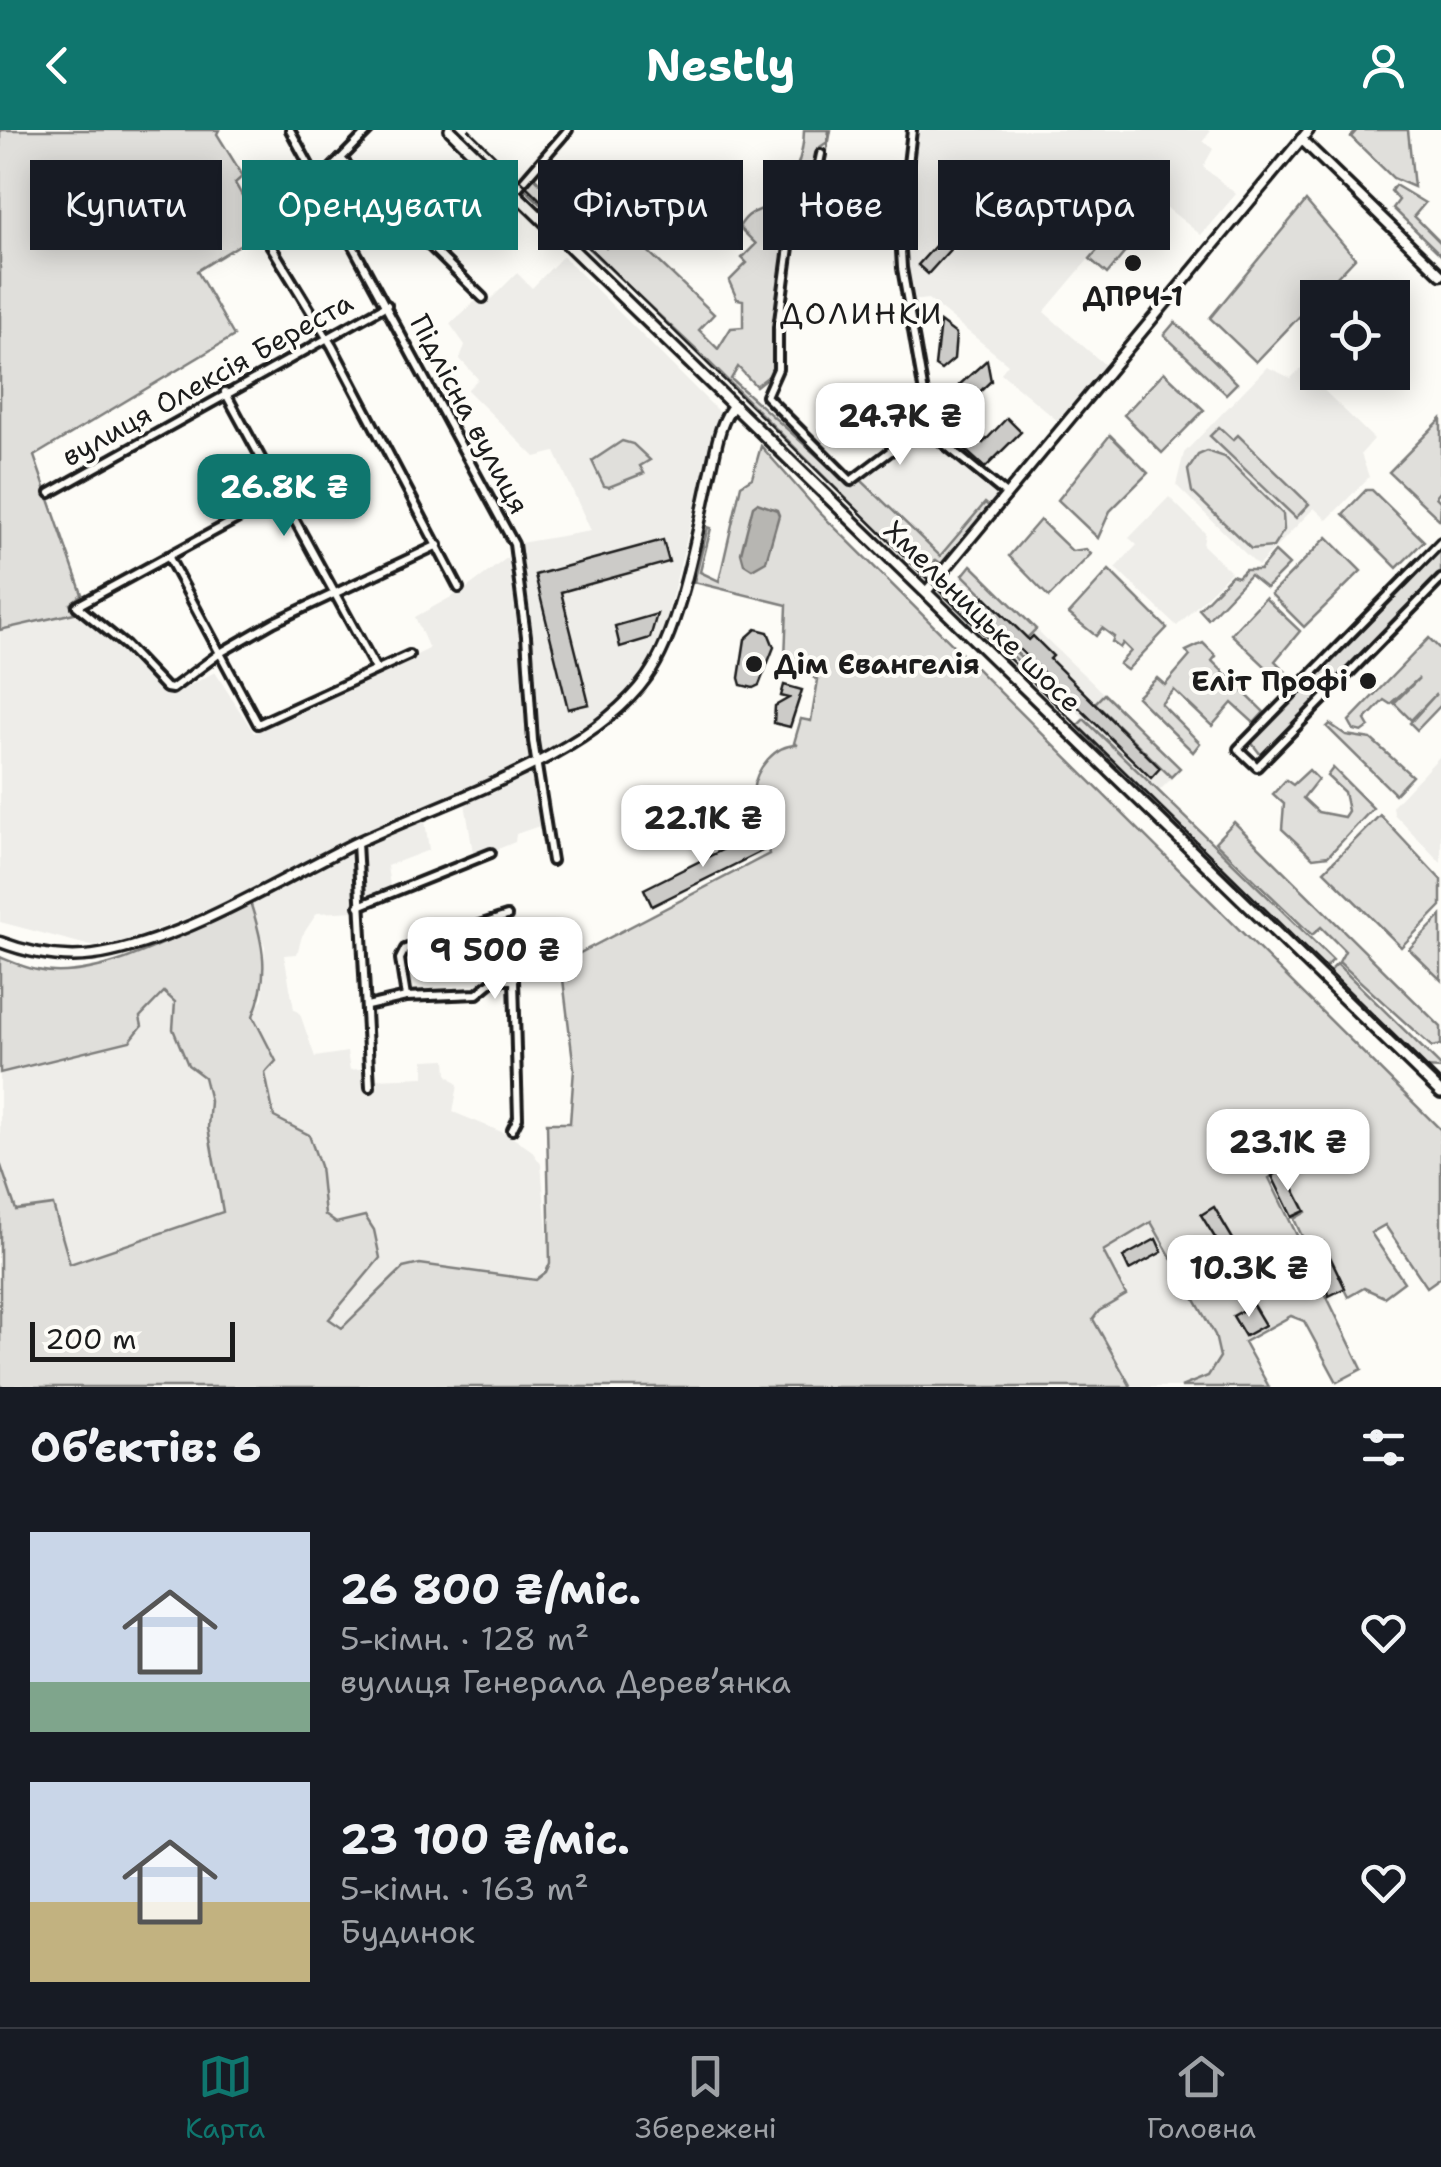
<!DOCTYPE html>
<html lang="uk">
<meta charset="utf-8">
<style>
body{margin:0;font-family:"Shantell Sans",sans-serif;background:#242831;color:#f1f3f6;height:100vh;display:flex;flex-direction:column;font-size:38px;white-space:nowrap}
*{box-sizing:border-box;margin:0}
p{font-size:32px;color:#9ea1a6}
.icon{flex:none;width:55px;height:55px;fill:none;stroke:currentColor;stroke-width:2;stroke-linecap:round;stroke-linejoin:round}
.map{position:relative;height:1257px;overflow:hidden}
.panel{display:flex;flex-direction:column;background:#171b24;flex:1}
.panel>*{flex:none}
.hud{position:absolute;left:30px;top:30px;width:1382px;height:90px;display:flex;gap:20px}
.fabs{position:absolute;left:1300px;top:150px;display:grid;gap:20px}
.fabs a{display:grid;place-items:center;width:110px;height:110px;border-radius:0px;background:#171b24;box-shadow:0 5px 25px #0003;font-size:50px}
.scale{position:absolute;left:30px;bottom:25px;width:205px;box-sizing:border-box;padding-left:10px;border:5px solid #1c1c1c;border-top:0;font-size:28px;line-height:35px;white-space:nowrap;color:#1c1c1c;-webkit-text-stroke:8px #fdfcf7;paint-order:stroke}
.price{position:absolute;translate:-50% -85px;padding:0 22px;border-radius:20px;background:#fff;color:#222;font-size:32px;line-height:65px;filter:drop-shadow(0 2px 5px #0008)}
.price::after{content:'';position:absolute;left:50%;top:60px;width:30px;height:22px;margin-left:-15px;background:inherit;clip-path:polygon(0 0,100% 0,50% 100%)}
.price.current{background:#0f766e;color:#fff}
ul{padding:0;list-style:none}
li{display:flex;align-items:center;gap:30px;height:250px;padding:0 30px}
li span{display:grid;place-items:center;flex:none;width:280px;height:200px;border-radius:0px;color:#555}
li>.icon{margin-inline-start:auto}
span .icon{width:120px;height:120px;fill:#fffc;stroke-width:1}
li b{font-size:42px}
h2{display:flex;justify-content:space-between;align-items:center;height:120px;padding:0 30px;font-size:42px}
.pill{padding:0 35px;border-radius:0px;background:#171b24;box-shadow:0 5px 25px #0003;font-size:35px;line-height:90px}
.pill.current{background:#0f766e;color:#fff}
header{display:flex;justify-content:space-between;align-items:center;height:130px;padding:0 30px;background:#0f766e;color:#fff;font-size:45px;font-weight:700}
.menu{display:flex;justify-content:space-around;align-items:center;height:140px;border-top:2px solid #363941;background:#171b24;font-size:28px;color:#9ea1a6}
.menu a{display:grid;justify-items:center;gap:5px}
.menu .current{color:#0f766e}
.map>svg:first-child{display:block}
.built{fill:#eeede9}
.green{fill:#e0dfdb;stroke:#7e7e7c;stroke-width:2.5}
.water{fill:#b7b6b2;stroke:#797876;stroke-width:2.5}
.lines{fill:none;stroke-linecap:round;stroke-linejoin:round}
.stream{stroke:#797876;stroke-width:2.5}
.building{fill:#cccbc8;stroke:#1c1c1c;stroke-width:2.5}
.minor-casing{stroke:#1c1c1c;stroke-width:14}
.tertiary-casing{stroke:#1c1c1c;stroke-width:15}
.secondary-casing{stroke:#1c1c1c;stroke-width:15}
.primary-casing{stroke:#1c1c1c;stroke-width:16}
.minor{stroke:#fdfcf7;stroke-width:6}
.tertiary{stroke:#fdfcf7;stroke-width:8}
.secondary{stroke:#fdfcf7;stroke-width:8}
.primary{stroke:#fdfcf7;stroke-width:9}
.tram{stroke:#1c1c1c;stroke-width:2.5}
.poi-dot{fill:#1c1c1c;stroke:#fdfcf7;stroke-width:4}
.labels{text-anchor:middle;stroke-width:8;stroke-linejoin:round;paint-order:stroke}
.poi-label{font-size:28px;font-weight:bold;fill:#1c1c1c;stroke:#fdfcf7}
.street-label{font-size:28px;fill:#1c1c1c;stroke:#fdfcf7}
.neighbourhood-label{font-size:30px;letter-spacing:2.5px;fill:#1c1c1c;stroke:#fdfcf7}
</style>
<header><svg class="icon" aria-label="back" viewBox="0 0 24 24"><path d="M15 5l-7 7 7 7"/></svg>Nestly<svg class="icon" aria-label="person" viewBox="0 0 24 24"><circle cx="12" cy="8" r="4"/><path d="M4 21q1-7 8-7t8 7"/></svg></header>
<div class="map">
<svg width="1441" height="1257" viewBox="0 0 1441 1257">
<rect width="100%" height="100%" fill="#fdfcf7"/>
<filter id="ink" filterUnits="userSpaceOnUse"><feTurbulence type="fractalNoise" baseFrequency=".01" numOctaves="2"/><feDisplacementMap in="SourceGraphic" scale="20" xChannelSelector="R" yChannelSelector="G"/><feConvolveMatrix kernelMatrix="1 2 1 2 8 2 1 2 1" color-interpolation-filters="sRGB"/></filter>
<g filter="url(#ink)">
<g class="built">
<path d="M913,0H1208L1210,2L1203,11L1213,19L1203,37L1236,64L1201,105L1146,61L1044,182L1105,235L1059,292L1001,243L1008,234L928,169L911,171L903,103Z"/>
<path d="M563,126L719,282L661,510L651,535L633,560L604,587L527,631L229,771L128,811L91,816L0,792V500L74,483L114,510L172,565L215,542L254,603L429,519L415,487L464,460L515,422L514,414L591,401L555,322L535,327L467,260L478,249L460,229L465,215L450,194L479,168L486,174L517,143L532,158Z"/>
<path d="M1267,237L1291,248L1301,238L1374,309L1361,324L1369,347L1327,390L1314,378L1258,436L1176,355L1184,323Z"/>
<path d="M929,292L936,307L1003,361L937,440L931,428L851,351Z"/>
<path d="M1169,367L1205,403L1203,415L1231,442L1177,496L1115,438L1137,415L1129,408Z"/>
<path d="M963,445L1027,508L1036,499L1104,564L1095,574L1172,648L1159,661L950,458Z"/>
<path d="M1441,625V733L1394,684L1393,676Z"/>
<path d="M536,638L545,694L516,704L515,712L474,729L465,673Z"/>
<path d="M425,690L429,720L387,736L391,762L364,770L361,717Z"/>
<path d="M353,721L357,781L317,783L302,806L297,824L284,825L294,879L300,884L315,927L347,922L350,940L374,937L375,949L424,947V930L446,929L447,944L458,955L453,982L509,1005L531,1020L541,1034L550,1133L536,1150L420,1134L403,1138L341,1198L329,1189L380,1128L374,1100L364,1086L336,1093L325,1085L274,987L265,942L275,930L252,886L263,868L265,816L247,773Z"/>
<path d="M164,861L175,872L173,899L188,935L204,947L210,971L208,999L223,1082L70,1135L53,1075L16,1080L0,1033V943L130,911L140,887Z"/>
<path d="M1151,1092L1227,1183L1269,1257H1131L1093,1189L1099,1181L1126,1165L1102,1121Z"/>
</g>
<g class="green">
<path d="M0,0H219L217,4L243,46L235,53L262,101L197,141L234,206L34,326L82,464L70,474L74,483L0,500Z"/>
<path d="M804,0H831L829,11L817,19L810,70L801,68L782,125L786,132L778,198V239L756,256L738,237L731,249L852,357L861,350L940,426L985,373L990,377L942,434L936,430L932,435L937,440L928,450L710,233L523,57L534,47L606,118L611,113L591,93L600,84L621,105L630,104L714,184L699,200L718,219L731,198L743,197V170L737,169L729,151L747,133L742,128L756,114L739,97C751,78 755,85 771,74C792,59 804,25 804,0Z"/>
<path d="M1357,0H1408L1414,57L1393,48L1351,7Z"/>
<path d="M1395,55L1425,73L1414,86L1441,113V125L1393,78L1399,70L1391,61Z"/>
<path d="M1306,71L1355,128L1256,232L1210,188Z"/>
<path d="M1125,88L1141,103L1107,144L1090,129Z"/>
<path d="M1175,192L1237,253L1226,264L1164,205Z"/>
<path d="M1164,242L1204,280L1162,323L1124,285Z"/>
<path d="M1441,289V361L1436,367L1441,372L1440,390L1389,342Z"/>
<path d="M1219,297L1233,310L1238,305L1309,374L1296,388L1210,306Z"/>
<path d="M1110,305L1148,343L1110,381L1098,408L1058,370Z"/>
<path d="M622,311L633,314L650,330L640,336L644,343L609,357L604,356L592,331Z"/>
<path d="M761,316L820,383L1441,1000V1147L1427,1157L1385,1095L1371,1103L1404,1152L1384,1167L1364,1158L1348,1167L1320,1111L1307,1117L1294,1089L1306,1082L1284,1039L1269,1048L1362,1239L1337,1252L1304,1191L1291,1186L1244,1212L1269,1257H1181L1208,1246L1220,1227L1215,1205L1151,1092L1103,1121L1126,1165L1099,1181L1093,1189L1131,1257H0V1033L16,1080L53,1075L70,1134L223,1082L208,998L210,971L204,947L188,935L173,899L175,872L164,862L140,887L142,896L130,911L0,943V827C12,832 25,838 37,840C101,854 193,798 250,772C264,814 270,845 253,886L276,931L265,943L274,987L309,1005L320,1036L325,1085L336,1093L365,1086L374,1100L380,1128L329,1189L342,1198L403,1138L420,1134L536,1150L546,1142L550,1133L547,993H570L574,939L561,833L769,724C765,706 751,680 753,662C755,639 775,614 798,615L794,613L801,589L811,591L818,550L785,531L787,475L694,452L708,397L711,398L700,442L719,451L741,355L752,348Z"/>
<path d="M1207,321L1225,327L1283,384L1284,400L1273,417L1251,419L1192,362L1188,340L1198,325Z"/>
<path d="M1366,360H1372L1424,411L1397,438L1343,384Z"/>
<path d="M1040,390L1072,421L1086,419L1091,424L1049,467L1009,426Z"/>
<path d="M1327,407L1361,441L1304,497L1271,464Z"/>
<path d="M1441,417V444L1261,625L1251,612Z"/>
<path d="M1275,422L1289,435L1266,458L1250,445L1208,489L1199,479L1232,445L1238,447L1245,440H1260Z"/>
<path d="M971,435L1036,499L1027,508L963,445Z"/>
<path d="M1109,440L1167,498L1127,540L1119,534L1131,521L1123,513L1120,518L1112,512L1114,507L1102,498L1096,506L1069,484Z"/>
<path d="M947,455L1029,535L1026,539L1012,525L1008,528L940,462Z"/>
<path d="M1265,468L1300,501L1275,531L1290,546L1283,553L1231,504Z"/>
<path d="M1429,508L1441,520V575L1417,600L1410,593L1436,564L1411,590L1394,573L1419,548L1390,574L1384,570L1365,590L1369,597L1362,602L1354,600L1349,591Z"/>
<path d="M1203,513L1216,526L1212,531L1264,582L1254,593L1232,573L1212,596L1174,560L1161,574L1200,613L1193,622L1137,567L1157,548L1165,555L1190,526L1186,521Z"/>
<path d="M1104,564L1180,638L1171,647L1095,573Z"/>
<path d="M1084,589L1333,830L1327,836L1319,835L1077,596Z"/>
<path d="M1330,594L1346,605L1371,609L1412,646L1395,664L1327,597Z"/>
<path d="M1333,638L1373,678L1328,726L1313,728L1282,699L1284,674L1273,664L1286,650L1293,655L1309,640L1318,649L1303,668L1318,682L1344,687L1348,681L1344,662L1327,646Z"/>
<path d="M1380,685L1441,750V776L1401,817L1324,741Z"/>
<path d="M1234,692L1441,897V915L1432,917L1339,832L1345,821L1321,797L1312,805L1215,712Z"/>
<path d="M1441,786V850L1409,819Z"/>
<path d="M1337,834L1441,936V939L1424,938L1331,847L1330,841Z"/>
</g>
<path class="water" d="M757,373L777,380L779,385L766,431L752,439L744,434L741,423L753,376Z"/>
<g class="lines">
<path class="stream" d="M800,111C823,79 825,38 829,0"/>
</g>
<g class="building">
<path d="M963,85L973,94L928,144L918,135Z"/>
<path d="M940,192L956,204L954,229L941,240L935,236Z"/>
<path d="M987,230L991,251L960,281L964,285L958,291L983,313L1007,288L1021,302L985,338L938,295L959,271V255Z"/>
<path d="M663,410L669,432L561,462L589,574L568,579L535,445Z"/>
<path d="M984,466L1029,510L1033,506L1053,526L1050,529L1160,638L1151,648L975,476Z"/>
<path d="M657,484L650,508L620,517L615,496Z"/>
<path d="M756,499L768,502L774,517L759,555L753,558L741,555L739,548L745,509Z"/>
<path d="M784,555L802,560L790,597L774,593L775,576L789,568L781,566Z"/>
<path d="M754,704L762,721L652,776L644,759Z"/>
<path d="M1284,1040L1305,1081L1292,1087L1272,1046Z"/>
<path d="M1214,1077L1237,1116L1245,1111L1266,1148L1252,1156L1236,1127L1202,1152L1194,1139L1222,1119L1201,1085Z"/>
<path d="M1156,1109L1162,1122L1129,1140L1123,1127Z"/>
<path d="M1323,1112L1345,1158L1329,1166L1327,1155L1306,1119Z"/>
<path d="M1253,1175L1265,1195L1245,1206L1233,1186Z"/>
</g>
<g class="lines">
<g class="minor-casing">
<g id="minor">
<path d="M290,0L514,414L526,506L533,611L552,731"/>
<path d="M912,0L900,103L902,138L929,292L936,307L1007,365"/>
<path d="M821,24L811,71L789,117L778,198V239L766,266L851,351L929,292"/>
<path d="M341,29L483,168"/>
<path d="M319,51L369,0"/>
<path d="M514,62L568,0"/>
<path d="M263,103L332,216L459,458"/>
<path d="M225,262L376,539"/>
<path d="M50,363L387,175"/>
<path d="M281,365L77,476L126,516L166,558L172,559L220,523L274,492L438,415"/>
<path d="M1441,412L1238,619L1257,637L1441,449"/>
<path d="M168,426L258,594L409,525"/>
<path d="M357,712L370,957"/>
<path d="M359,776L491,723"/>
<path d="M406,867L400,829L405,819L507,786"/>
<path d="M367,876L406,867L477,864L494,850H514L518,988L512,1000"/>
</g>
</g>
<g class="tertiary-casing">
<path id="tertiary" d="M1301,9L1441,145"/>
</g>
<g class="secondary-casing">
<g id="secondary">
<path d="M926,462L1309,0"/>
<path d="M0,812C37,826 73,831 111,822C193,804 278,751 353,714C442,672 590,628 647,547C680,501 697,403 710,345C716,322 718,293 734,275"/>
</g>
</g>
<g class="primary-casing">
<path id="primary" d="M450,0L1441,963"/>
</g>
<use href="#minor" class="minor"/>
<use href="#tertiary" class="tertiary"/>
<use href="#secondary" class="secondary"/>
<use href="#primary" class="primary"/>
<path class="tram" d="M469,0L1441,951"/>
</g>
</g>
<g class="poi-dot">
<circle cx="1133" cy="133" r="10"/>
<circle cx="754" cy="534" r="10"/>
<circle cx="1368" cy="551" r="10"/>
</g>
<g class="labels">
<g class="poi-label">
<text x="1133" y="176">ДПРЧ-1</text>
<text x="774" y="544" text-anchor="start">Дім Євангелія</text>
<text x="1348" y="561" text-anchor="end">Еліт Профі</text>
</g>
<g class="street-label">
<text transform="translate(207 249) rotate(-29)" y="10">вулиця Олексія Береста</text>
<text transform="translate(470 284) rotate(62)" y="10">Підлісна вулиця</text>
<text transform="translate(983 486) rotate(44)" y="10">Хмельницьке шосе</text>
</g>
<g class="neighbourhood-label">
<text x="862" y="194">ДОЛИНКИ</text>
</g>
</g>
</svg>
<div class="fabs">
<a><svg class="icon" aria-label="locate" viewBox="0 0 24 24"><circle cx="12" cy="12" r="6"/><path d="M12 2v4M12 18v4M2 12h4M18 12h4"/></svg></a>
</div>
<div class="scale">200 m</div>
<b class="price" style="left:900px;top:338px">24.7K ₴</b>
<b class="price current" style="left:284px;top:409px">26.8K ₴</b>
<b class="price" style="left:703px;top:740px">22.1K ₴</b>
<b class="price" style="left:495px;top:872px">9 500 ₴</b>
<b class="price" style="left:1288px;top:1064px">23.1K ₴</b>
<b class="price" style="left:1249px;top:1190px">10.3K ₴</b>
<div class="hud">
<a class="pill">Купити</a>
<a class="pill current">Орендувати</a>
<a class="pill">Фільтри</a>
<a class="pill">Нове</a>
<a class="pill">Квартира</a>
</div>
</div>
<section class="panel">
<h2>Об’єктів: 6<svg class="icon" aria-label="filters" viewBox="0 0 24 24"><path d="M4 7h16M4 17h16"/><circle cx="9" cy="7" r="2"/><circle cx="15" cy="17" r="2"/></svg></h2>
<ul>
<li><span style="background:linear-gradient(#c9d6e8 75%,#7fa58c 0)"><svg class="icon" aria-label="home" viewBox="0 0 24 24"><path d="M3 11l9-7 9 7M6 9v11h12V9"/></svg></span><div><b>26 800 ₴/міс.</b><p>5-кімн. · 128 m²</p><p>вулиця Генерала Деревʼянка</p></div><svg class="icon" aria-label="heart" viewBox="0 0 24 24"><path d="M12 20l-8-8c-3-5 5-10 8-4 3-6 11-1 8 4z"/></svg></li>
<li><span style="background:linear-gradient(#c9d6e8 60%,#c2b280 0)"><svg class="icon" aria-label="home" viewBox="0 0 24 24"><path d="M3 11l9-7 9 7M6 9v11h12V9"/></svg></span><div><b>23 100 ₴/міс.</b><p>5-кімн. · 163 m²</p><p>Будинок</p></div><svg class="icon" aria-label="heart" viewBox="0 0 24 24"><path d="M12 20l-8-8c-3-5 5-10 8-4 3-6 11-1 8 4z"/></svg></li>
</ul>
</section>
<nav class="menu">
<a class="current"><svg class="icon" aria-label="map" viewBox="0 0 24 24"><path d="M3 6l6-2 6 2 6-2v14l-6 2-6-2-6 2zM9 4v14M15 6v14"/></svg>Карта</a>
<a><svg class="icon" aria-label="saved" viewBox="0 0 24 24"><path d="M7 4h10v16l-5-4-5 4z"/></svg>Збережені</a>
<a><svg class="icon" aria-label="home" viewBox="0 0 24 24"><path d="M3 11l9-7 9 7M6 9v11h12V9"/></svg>Головна</a>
</nav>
